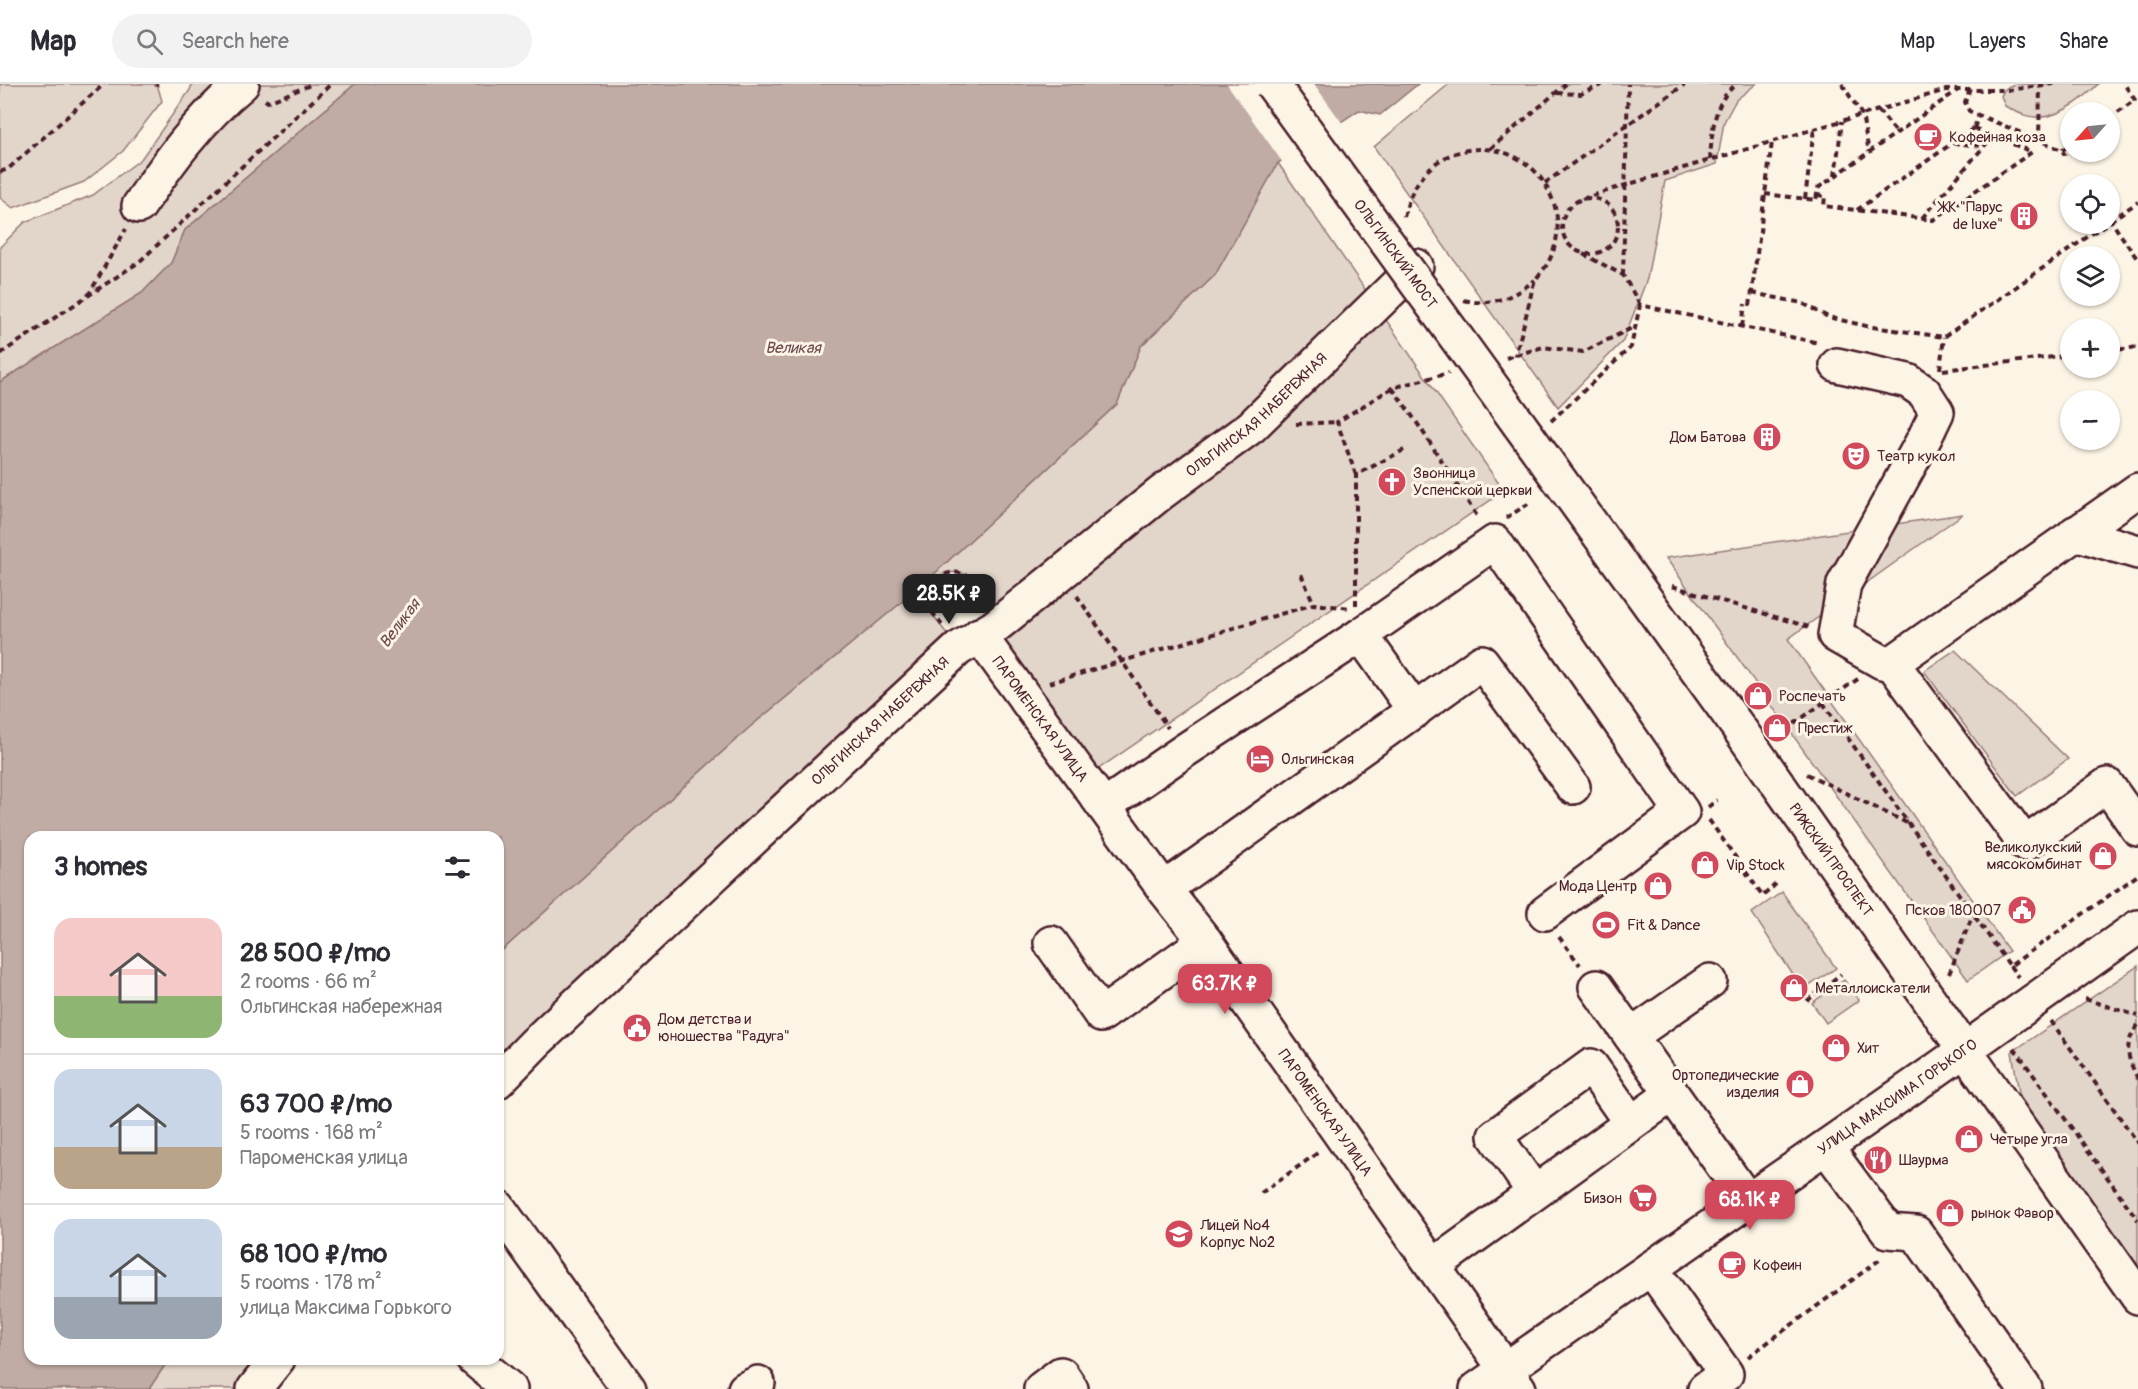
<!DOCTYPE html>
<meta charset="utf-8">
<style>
body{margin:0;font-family:Pangolin,sans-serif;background:#f2f2f3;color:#2b2b33;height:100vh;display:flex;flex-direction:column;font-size:22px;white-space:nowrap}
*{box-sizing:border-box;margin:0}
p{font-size:20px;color:#7c7c81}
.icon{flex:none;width:33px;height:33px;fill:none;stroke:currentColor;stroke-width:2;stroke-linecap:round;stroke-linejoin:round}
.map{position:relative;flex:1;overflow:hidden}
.sheet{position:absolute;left:24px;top:747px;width:480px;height:534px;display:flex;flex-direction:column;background:#fff;border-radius:18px;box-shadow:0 2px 4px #0004}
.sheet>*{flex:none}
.needle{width:39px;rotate:243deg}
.fabs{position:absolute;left:2060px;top:18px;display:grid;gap:12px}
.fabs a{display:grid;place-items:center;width:60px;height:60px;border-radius:50%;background:#fff;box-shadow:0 2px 4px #0004;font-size:30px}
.price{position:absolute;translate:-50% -51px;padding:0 14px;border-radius:12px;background:#d1495b;color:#fff;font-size:20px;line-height:39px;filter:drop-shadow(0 2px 3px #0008)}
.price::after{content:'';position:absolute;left:50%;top:36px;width:18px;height:14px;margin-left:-9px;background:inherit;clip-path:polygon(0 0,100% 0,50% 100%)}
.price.active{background:#222;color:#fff}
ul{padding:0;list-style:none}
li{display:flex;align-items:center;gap:18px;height:150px;padding:0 30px}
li+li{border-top:2px solid #e1e1e2}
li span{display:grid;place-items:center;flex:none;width:168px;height:120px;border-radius:18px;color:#555}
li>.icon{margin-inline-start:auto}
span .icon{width:72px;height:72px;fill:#fffc;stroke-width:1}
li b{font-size:26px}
h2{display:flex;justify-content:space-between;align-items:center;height:72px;padding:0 30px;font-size:26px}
header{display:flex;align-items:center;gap:36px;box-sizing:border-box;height:84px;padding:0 30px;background:#fff;border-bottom:2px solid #e1e1e2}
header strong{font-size:28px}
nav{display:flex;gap:33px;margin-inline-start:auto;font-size:21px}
.search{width:420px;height:54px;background:#f2f2f3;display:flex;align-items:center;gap:15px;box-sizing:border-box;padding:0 21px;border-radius:33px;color:#7c7c81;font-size:22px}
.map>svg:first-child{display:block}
.green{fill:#e2d5ca;stroke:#967a7a;stroke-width:1.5}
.water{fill:#c0aca5;stroke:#917474;stroke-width:1.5}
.pier{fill:#fcf5e5}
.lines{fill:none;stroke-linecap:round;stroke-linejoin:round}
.minor-casing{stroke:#4a1f2b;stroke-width:38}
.major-casing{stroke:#4a1f2b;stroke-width:38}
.path{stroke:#4a1f2b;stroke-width:4;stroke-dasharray:6 4.5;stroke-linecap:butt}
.minor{stroke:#fcf5e5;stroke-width:33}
.major{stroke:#fcf5e5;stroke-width:33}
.major-bridge-casing{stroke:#4a1f2b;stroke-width:38;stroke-linecap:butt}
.major-bridge{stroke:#fcf5e5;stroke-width:33}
.labels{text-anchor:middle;stroke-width:6;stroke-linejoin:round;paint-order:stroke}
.poi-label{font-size:15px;fill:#4a1f2b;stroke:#fcf5e5;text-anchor:start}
.street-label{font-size:15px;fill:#4a1f2b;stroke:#fcf5e5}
.water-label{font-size:16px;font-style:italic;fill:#6d4950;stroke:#fcf5e5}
</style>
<header>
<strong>Map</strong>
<div class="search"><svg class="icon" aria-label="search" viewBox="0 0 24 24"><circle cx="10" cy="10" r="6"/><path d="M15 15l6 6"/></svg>Search here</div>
<nav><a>Map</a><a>Layers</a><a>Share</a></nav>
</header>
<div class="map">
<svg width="2138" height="1305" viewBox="0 0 2138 1305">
<rect width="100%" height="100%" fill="#fcf5e5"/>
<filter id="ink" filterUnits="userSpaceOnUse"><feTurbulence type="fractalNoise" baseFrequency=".0167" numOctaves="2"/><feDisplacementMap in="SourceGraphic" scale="12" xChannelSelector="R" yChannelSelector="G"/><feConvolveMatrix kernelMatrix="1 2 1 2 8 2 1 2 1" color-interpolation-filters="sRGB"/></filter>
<g filter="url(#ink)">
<g class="green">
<path d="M0,0H157L162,17L123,67L84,98L13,124L0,114Z"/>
<path d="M192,0H355L185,146L171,179L142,209L0,298V163L25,138L93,111L141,75L190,6Z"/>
<path d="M1449,0H1756L1736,16L1724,38L1717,80L1665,97L1647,195L1623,257L1558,323L1374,63Z"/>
<path d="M2016,0H2098C2091,8 2084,13 2076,19C2050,36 2033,39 2005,22L2001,12C2004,4 2008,2 2016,0Z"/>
<path d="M1278,79L1504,407L1094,688L993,544C989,525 985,508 970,494C953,478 921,498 928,520C932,534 946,547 954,559L714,767L498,989V870L751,642L919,504L1117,320L1141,262L1215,191Z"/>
<path d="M1963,430L1788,555L2009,867L1968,896L1666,474Z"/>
<path d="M1955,566L2068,675L2017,712L1924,587Z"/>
<path d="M1782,808L1836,884L1803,906L1752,829Z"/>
<path d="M2138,882V1183L2020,1014L2012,968Z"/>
<path d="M1844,896L1859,916L1826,939L1812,919Z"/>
<path d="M169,1275H266L243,1305H149Z"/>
</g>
<path class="water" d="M355,0H1418L1380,31L1359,26L1278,79L1215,191L1141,262L1117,320L919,504L751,642L498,870V753H30V1275H169L149,1305H0V298L142,209L171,179L185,146Z"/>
<path class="pier" d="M1227,0H1314L1343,40L1283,79Z"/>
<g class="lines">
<g class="minor-casing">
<g id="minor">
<path d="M139,122C169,77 200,35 242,0"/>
<path d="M1837,281L1908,297L1924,308L1937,328L1925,353L1844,500L1835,551L1882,578L1892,579"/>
<path d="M2138,406L1892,579L2025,760L2107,701L2138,745"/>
<path d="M2075,449L2138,468"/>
<path id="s1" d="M979,551L1164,805L1205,857L1519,1305"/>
<path d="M1361,551L1415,627"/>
<path d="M1104,722L1184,667L1361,551L1495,458L1682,728L1545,829"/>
<path d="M1164,805L1482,578L1573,703"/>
<path d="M1051,859L1101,931L1205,857"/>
<path d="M1596,903L1672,1010"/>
<path d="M1631,952L1710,897"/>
<path id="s2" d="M498,997L535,959L726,780L958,565L993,544L1161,409L1251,343L1416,182"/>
<path d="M1826,1063L1888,1147L1916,1149L2025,1305"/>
<path d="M1534,1108L1495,1052L1591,982L1631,1039"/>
<path d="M498,1123L629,1305"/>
<path d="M1433,1182L1672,1010L1748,1117"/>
<path d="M1651,1184L1726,1290L1705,1305"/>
<path d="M474,1275L510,1305"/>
<path d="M254,1305L278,1275"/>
<path d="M745,1305L758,1299"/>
<path d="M1041,1305L1061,1290L1071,1305"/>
</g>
</g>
<g class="major-casing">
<g id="major">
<path id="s3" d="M1519,340L1738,643L2138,1213"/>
<path id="s4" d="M1477,1305L1932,989L2138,843"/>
</g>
</g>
<g class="path">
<path d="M156,0L157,2"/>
<path d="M1842,0L1862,31L1869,68"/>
<path d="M1970,5L1965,18L1969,27L2062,66L2065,71"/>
<path d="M1557,9L1581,10L1603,0"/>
<path d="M265,16L268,18L313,0"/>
<path d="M1878,26L1897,49"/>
<path d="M2109,34L2135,16L2124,0"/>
<path d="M1974,44L2032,68"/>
<path d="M1974,44L1979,31"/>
<path d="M2039,57L2040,2"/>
<path d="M1953,59L1983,62"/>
<path d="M1490,65L1566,0"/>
<path d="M2062,66L2070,61"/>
<path d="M1710,76C1712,49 1713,16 1737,0"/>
<path d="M0,88L8,85L104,0"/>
<path d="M1835,92L1842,37"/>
<path d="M1545,99L1685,0"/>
<path d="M1765,110L1816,116L1818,104L1958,6"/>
<path d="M1817,111L1825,112L1824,122L1933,136L2032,68"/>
<circle cx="1590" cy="142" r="28"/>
<path d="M1582,115L1626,101L1946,6H2009L2053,0"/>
<path d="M1805,115L1814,45"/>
<path d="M1857,126L1974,44"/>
<path d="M1404,133C1408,116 1414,101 1426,88C1459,52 1524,59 1547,104C1552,113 1556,123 1557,134C1559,150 1555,168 1546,182C1543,187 1538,191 1535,197C1532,203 1531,212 1529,219C1525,237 1520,254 1515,272"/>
<path d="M1922,134L1993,52"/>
<path d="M2109,134L2138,176"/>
<path d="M2110,137L2138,118"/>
<path d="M1583,170L1623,191L1640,221"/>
<path d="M1623,191L1628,0"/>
<path d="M1752,209L1802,219L1828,233L1866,242L1944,253L2106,140"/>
<path d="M88,212L126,145"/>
<path d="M1464,216C1491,223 1514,213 1535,196"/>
<path d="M1750,222L1772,58"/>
<path d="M1742,243L1745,220"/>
<path d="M2109,267L2138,263"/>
<path d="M0,270L139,178L331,0"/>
<path d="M1506,274L1543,263L1583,268L1634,243"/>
<path d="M1940,285L1944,253"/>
<path d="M1943,286L2070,271"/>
<path d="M1392,304C1424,346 1450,392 1479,435"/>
<path d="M1551,337L1631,263L1640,221L1819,259"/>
<path d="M1296,340L1337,338"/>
<path d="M1356,391L1337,338L1392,304L1449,289"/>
<path d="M1506,434L1528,420"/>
<path d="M1301,490L1314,520"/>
<path d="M1672,502L1809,543"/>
<path d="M1077,512L1168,644"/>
<path d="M1356,521V391L1404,366"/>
<path d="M942,541C937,534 929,526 927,517C924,497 951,481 967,492C975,497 980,507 985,514"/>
<path d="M1858,595L1823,619L2010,882L2138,791"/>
<path d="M1049,599L1314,520L1351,524"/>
<path d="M1777,652L1823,619"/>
<path d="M1807,690L1911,741"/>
<path d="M1708,723L1717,716"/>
<path d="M1709,736L1763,812L1778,798"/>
<path d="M1559,853L1580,881"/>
<path d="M2010,882L2018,893"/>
<path d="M1949,890L1973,830"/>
<path d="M2085,915L2138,932"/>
<path d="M1807,917L1841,890"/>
<path d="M2051,937L2138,1059"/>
<path d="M2138,941C2123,962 2127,973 2138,995"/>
<path d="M2014,964L2138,1136"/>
<path d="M1261,1109L1319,1068"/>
<path d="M1748,1273L1882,1174"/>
</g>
<use href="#minor" class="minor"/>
<use href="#major" class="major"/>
<g class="major-bridge-casing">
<g id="major-bridge">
<path id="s5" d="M1272,0L1519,340"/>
</g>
</g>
<use href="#major-bridge" class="major-bridge"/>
</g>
</g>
<defs>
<g id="cafe-disc" transform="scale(1.5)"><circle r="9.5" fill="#d1495b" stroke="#fcf5e5"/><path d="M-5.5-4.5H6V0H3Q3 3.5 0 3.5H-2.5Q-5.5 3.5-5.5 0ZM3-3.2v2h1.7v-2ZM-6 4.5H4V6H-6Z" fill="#fff"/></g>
<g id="building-disc" transform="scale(1.5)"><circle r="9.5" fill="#d1495b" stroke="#fcf5e5"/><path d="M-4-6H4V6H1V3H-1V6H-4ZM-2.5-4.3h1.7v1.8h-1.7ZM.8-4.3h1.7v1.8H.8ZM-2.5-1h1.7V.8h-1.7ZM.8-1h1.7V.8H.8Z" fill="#fff"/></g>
<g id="theatre-disc" transform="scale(1.5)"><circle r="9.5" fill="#d1495b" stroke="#fcf5e5"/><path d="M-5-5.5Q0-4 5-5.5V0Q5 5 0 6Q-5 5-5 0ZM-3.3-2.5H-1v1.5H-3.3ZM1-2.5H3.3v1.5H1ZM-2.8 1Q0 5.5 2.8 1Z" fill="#fff"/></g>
<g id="church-disc" transform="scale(1.5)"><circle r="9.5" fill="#d1495b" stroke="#fcf5e5"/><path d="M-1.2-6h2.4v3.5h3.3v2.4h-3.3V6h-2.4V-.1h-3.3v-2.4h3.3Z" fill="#fff"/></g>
<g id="shop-disc" transform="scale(1.5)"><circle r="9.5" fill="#d1495b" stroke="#fcf5e5"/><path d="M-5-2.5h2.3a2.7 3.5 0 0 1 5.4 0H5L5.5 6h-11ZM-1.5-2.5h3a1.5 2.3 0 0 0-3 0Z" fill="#fff"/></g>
<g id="hotel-disc" transform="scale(1.5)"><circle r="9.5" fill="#d1495b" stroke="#fcf5e5"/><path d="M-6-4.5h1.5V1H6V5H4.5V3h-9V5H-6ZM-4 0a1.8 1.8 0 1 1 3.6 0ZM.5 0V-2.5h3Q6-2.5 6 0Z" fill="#fff"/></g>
<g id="civic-disc" transform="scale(1.5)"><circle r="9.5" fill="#d1495b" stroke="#fcf5e5"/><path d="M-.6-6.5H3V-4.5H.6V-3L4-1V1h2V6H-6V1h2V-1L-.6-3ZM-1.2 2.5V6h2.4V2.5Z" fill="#fff"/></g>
<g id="stadium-disc" transform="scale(1.5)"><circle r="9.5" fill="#d1495b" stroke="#fcf5e5"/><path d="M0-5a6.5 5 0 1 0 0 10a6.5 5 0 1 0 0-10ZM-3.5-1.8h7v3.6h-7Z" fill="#fff"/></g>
<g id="restaurant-disc" transform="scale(1.5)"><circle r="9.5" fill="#d1495b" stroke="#fcf5e5"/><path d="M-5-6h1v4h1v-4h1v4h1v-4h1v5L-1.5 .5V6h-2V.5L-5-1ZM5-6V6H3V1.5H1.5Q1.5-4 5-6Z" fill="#fff"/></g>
<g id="supermarket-disc" transform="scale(1.5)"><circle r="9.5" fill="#d1495b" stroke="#fcf5e5"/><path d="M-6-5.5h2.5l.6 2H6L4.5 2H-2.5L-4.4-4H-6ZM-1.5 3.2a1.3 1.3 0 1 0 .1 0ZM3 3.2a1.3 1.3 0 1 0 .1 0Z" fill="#fff"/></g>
<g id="school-disc" transform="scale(1.5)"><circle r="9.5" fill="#d1495b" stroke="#fcf5e5"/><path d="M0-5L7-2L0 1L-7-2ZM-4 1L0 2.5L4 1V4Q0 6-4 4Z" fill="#fff"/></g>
</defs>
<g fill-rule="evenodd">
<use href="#cafe-disc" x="1928" y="53"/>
<use href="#building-disc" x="2024" y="132"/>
<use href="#building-disc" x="1767" y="353"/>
<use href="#theatre-disc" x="1856" y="372"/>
<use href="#church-disc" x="1392" y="398"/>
<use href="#shop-disc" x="1758" y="612"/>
<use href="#shop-disc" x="1777" y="644"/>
<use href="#hotel-disc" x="1260" y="675"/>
<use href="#shop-disc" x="2103" y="772"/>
<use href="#shop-disc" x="1705" y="781"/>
<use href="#shop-disc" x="1658" y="802"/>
<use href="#civic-disc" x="2022" y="826"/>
<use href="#stadium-disc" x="1606" y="841"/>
<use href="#shop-disc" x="1794" y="904"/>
<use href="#civic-disc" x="637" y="944"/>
<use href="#shop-disc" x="1836" y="964"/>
<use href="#shop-disc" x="1800" y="1000"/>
<use href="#shop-disc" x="1969" y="1055"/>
<use href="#restaurant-disc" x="1878" y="1076"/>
<use href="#supermarket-disc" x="1643" y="1114"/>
<use href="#shop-disc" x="1950" y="1129"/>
<use href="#school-disc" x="1179" y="1150"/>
<use href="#cafe-disc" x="1732" y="1181"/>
</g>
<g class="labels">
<g class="poi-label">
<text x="1949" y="58">Кофейная коза</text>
<text x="2003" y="128" text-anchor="end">ЖК "Парус<tspan x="2003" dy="17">de luxe"</tspan></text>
<text x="1746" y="358" text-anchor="end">Дом Батова</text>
<text x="1877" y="377">Театр кукол</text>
<text x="1413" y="394">Звонница<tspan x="1413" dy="17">Успенской церкви</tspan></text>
<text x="1779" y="617">Роспечать</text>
<text x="1798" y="649">Престиж</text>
<text x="1281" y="680">Ольгинская</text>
<text x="2082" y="768" text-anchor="end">Великолукский<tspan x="2082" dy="17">мясокомбинат</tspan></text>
<text x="1726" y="786">Vip Stock</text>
<text x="1637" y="807" text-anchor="end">Мода Центр</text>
<text x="2001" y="831" text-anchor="end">Псков 180007</text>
<text x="1627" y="846">Fit &amp; Dance</text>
<text x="1815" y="909">Металлоискатели</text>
<text x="658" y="940">Дом детства и<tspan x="658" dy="17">юношества "Радуга"</tspan></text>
<text x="1857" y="969">Хит</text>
<text x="1779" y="996" text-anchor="end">Ортопедические<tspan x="1779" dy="17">изделия</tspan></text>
<text x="1990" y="1060">Четыре угла</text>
<text x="1899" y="1081">Шаурма</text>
<text x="1622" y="1119" text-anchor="end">Бизон</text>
<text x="1971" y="1134">рынок Фавор</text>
<text x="1200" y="1146">Лицей №4<tspan x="1200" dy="17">Корпус №2</tspan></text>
<text x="1753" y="1186">Кофеин</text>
</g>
<g class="street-label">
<text dy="5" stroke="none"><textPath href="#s5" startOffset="210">ОЛЬГИНСКИЙ МОСТ</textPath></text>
<text dy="5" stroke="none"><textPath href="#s2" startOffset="1011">ОЛЬГИНСКАЯ НАБЕРЕЖНАЯ</textPath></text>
<text dy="5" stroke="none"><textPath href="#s1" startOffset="104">ПАРОМЕНСКАЯ УЛИЦА</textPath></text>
<text dy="5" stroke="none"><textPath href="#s2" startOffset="525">ОЛЬГИНСКАЯ НАБЕРЕЖНАЯ</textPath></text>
<text dy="5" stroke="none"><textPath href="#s3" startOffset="536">РИЖСКИЙ ПРОСПЕКТ</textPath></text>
<text dy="5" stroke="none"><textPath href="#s4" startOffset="512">УЛИЦА МАКСИМА ГОРЬКОГО</textPath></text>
<text dy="5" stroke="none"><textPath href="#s1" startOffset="590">ПАРОМЕНСКАЯ УЛИЦА</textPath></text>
</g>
<g class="water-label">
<text x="793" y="269">Великая</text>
<text transform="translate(399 539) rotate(-53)" y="6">Великая</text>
</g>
</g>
</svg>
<div class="fabs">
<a><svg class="needle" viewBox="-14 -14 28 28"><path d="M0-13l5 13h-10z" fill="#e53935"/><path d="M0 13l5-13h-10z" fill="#7c7c81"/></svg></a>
<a><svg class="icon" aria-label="locate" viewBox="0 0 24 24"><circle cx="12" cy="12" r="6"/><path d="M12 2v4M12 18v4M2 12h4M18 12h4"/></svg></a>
<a><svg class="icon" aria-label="layers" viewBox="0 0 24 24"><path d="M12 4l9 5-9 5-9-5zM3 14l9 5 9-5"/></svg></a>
<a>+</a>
<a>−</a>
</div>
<b class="price active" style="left:949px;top:541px">28.5K ₽</b>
<b class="price" style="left:1225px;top:931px">63.7K ₽</b>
<b class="price" style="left:1750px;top:1147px">68.1K ₽</b>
<section class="sheet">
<h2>3 homes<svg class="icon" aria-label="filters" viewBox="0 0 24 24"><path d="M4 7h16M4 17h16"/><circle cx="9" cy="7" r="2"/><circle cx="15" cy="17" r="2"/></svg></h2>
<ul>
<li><span style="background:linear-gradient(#f6c9c9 65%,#8fb573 0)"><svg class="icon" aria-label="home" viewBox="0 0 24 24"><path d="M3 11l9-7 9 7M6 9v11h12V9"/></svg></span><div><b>28 500 ₽/mo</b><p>2 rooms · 66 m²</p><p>Ольгинская набережная</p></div></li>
<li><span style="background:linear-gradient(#c9d6e8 65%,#b9a48a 0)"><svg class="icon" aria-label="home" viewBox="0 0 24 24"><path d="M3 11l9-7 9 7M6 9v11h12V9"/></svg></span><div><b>63 700 ₽/mo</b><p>5 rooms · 168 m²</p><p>Пароменская улица</p></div></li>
<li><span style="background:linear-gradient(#c9d6e8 65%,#9aa5b1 0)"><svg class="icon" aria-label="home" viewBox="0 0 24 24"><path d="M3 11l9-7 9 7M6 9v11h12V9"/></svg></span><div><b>68 100 ₽/mo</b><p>5 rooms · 178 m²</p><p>улица Максима Горького</p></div></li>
</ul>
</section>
</div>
